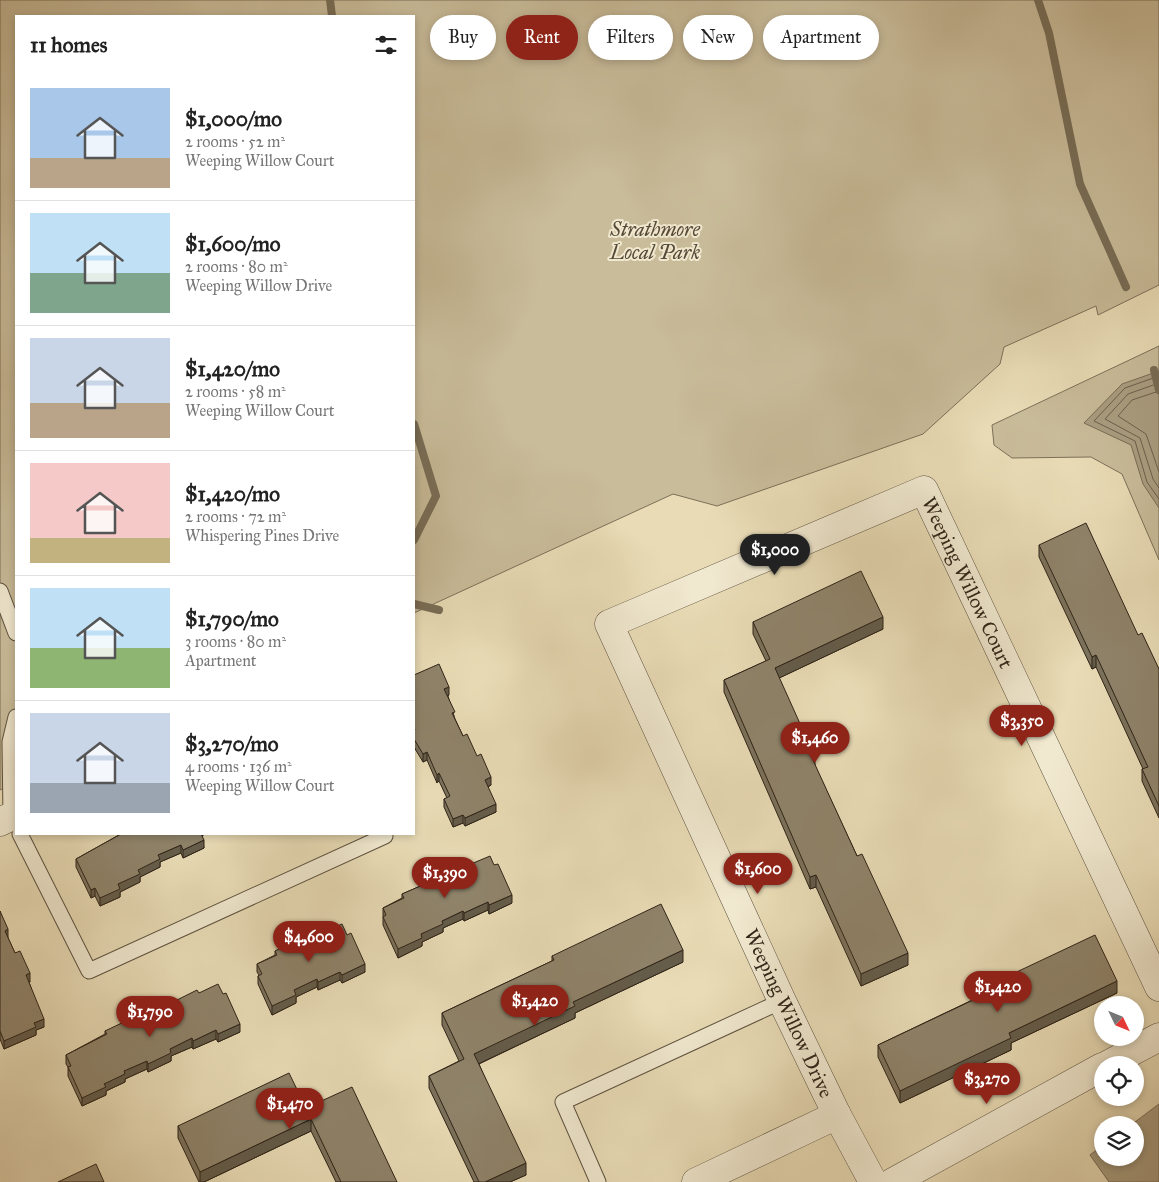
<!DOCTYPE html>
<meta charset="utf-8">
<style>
body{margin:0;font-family:"IM FELL Great Primer",serif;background:#f2f2f2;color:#222;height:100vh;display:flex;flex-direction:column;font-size:19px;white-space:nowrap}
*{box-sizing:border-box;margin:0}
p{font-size:16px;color:#767676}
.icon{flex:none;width:28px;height:28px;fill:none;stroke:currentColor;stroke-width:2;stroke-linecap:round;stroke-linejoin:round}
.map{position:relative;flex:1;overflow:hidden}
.details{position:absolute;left:15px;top:15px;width:400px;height:820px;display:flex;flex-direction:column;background:#fff;border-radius:0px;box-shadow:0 2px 8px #0003}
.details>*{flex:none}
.banner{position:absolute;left:430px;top:15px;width:475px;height:45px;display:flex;gap:10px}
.needle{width:32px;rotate:133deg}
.controls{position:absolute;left:1094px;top:996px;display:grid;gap:10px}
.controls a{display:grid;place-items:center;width:50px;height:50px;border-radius:50%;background:#fff;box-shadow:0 2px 8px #0003;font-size:25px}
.price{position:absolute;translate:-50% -42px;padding:0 11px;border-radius:18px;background:#8f2418;color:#fff;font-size:16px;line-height:32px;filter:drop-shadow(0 1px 2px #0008)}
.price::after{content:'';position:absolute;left:50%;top:30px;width:15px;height:11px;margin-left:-8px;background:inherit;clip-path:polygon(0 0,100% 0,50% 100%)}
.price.selected{background:#222;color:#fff}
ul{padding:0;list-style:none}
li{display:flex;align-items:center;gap:15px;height:125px;padding:0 15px}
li+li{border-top:1px solid #e0e0e0}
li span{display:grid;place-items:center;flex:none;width:140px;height:100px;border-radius:0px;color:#555}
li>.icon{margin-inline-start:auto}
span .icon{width:60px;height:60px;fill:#fffc;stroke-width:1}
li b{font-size:21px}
h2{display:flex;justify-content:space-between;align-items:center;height:60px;padding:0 15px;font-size:21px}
.chip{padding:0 18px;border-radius:22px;background:#fff;box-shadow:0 2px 8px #0003;font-size:18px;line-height:45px}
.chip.selected{background:#8f2418;color:#fff}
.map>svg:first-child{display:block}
.green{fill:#c9bc9a;stroke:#7c7059}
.water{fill:#a99d80;stroke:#786d56}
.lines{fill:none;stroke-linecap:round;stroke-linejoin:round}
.shore{stroke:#6c604c;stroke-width:1}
.stream{stroke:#786d56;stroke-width:8}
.service-casing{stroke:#5d523f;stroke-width:17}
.minor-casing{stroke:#5d523f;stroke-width:29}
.service{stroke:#f0e8cf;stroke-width:15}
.minor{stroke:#f0e8cf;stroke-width:28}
.wall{fill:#7b715b;stroke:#2f2418}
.shaded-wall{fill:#645c4a;stroke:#2f2418}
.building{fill:#8f836a;stroke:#2f2418}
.labels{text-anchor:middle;stroke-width:4;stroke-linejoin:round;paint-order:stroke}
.park-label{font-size:20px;font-style:italic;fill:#564a38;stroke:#f0e8cf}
.street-label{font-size:20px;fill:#2f2418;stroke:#f0e8cf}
</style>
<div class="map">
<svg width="1159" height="1182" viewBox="0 0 1159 1182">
<rect width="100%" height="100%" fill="#e8dbb5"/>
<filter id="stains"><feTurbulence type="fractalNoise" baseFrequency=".004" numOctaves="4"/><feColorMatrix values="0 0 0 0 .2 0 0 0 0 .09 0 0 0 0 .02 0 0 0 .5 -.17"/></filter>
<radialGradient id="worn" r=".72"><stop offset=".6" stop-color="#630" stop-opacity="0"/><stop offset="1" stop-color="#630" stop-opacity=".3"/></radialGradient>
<g class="green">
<path d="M0,0H1159V285L1098,315L1096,306L1004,347L1000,364L923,434L717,506L673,494L414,613V16H16V782L0,790Z"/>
<path d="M1159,346V560L1122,474L1091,457L1012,458L994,445L992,425Z"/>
</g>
<g class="water">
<path d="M1159,371V508L1143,484L1131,445L1084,423L1122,384Z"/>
<path d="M1159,1104V1182H1109L1090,1155L1102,1146V1158H1135V1125H1131Z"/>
</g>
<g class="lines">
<g class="shore">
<path d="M1159,376L1125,388L1094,421L1135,441L1147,482L1159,499"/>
<path d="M1159,383L1128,394L1105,419L1140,438L1153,479L1159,488"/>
<path d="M1159,391L1132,400L1118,416L1146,434L1159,472"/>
</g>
<g class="stream">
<path d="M330,0L332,16"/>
<path d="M1038,0L1049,33L1080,184L1126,287"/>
<path d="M1154,370L1159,390"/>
<path d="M414,424L436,496L414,540"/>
<path d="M414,604L439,610"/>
</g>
<g class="service-casing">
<g id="service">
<path d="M0,591L16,633"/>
<path d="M13,821L11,817L10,742L16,717"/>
<path d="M20,834L89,971L385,836L384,834"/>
<path d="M598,1182L563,1102L782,1001"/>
</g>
</g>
<g class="minor-casing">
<g id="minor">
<path d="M0,822L16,814"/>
<path d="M1107,1065L1159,1037"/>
<path d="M696,1182L837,1115"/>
<path id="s1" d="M873,1182L837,1115L782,1001L609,624L924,490L1159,987"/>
<path d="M893,1182L1102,1067"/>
</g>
</g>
<use href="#service" class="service"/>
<use href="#minor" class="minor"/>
</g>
<g class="wall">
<path d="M1039,545L1138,635L1159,669V818L1142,781V769H1143L1096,667L1092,669L1039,557Z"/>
<path d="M753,622L883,629L779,678L815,766L908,965L861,986L816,887L810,889L724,692V680L766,661L753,634Z"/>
<path d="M414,675L449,695L448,696L455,719L463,736L491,785L488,787L496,812L465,826L463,823L453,827L444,807V799L447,798L439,781L437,783L427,760L423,762L414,747Z"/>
<path d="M119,834H203V836H202L204,848L183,858L181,853L160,862V867L140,877V882L120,892V897L100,906L95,896L91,898L76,867V859L119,835Z"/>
<path d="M471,864L512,903L489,914L488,910L464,921L463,919L443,928V932L422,942V946L398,958L383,925V908L402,898V894L423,885V880Z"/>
<path d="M0,911L8,938L15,953L30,982H29L44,1027L36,1030V1035L4,1049L0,1039Z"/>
<path d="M347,935L365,972L342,983L340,980L318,990L317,987L296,997V1003L272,1015L258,984V976L259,975L257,972V964L275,955V951L300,942Z"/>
<path d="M552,956L683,962L575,1013V1018L479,1064L526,1175L510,1182H474L429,1088V1076L459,1061L442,1025V1013L552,961Z"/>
<path d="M987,986L1117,993L1011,1043V1050L900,1103L878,1057V1045L987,993Z"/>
<path d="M199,993L240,1032L218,1042L216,1039L193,1049L192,1047L171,1056V1061L148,1072L147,1069L125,1079V1082L106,1091V1095L82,1106L68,1076V1067L66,1064V1055L105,1034V1031L130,1024L151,1014V1009Z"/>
<path d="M306,1108L397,1182H336L311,1131L204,1182H199L178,1138V1126Z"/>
</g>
<g class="shaded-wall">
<path d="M883,617V629L775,680V668Z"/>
<path d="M1096,655V667L1092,669V657Z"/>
<path d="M449,687V695L444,697V689Z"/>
<path d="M427,752V760L423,762V754Z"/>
<path d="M815,757V769L812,758Z"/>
<path d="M439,773V781L437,783V775Z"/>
<path d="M491,777V785L485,788V780Z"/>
<path d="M496,804V812L465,826V818Z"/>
<path d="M463,815V823L453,827V819Z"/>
<path d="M204,840V848L183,858V850Z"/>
<path d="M181,845V853L160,862V867L140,877V882L120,892V897L100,906V898L158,855Z"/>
<path d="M816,875V887L810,889V877Z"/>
<path d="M95,888V896L91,898V890Z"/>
<path d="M512,895V903L489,914V905Z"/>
<path d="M488,902V910L464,921V913Z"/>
<path d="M463,911V919L443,928V932L422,942V946L398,958V949L442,921Z"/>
<path d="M8,929V938L5,939V931Z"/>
<path d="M683,950V962L575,1013V1018L474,1066V1054L573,1002Z"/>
<path d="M908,953V965L861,986V974Z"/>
<path d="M365,964V972L342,983V975Z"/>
<path d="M340,972V980L318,990V982Z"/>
<path d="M30,973V982L26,983V975Z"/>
<path d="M317,979V987L296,997V1003L272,1015V1006L294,990Z"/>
<path d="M1117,981V993L1011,1043V1050L900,1103V1091L1009,1033Z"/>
<path d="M44,1019V1027L36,1030V1035L4,1049V1041L34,1023Z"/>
<path d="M240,1024V1032L218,1042V1034Z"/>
<path d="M216,1030V1039L193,1049V1041Z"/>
<path d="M192,1038V1047L171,1056V1061L148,1072V1064L170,1049Z"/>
<path d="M147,1061V1069L125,1079V1082L106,1091V1095L82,1106V1098L124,1071Z"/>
<path d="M311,1119V1131L204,1182H200V1172Z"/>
<path d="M526,1163V1175L510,1182H485Z"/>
</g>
<g class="building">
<path d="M1086,523L1138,635L1142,633L1159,669V806L1142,769L1148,767L1096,655L1092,657L1039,545Z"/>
<path d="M861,571L883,617L775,668L815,757L812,758L857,856L862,854L908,953L861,974L816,875L810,877L724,680L770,659L753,622Z"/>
<path d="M439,664L449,687L444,689L455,712L452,713L463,736L467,734L477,756L481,754L491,777L485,780L496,804L465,818L463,815L453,819L444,799L450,796L439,773L437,775L427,752L423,754L414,739V731L415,730L414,727V675Z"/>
<path d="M121,834H201L204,840L183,850L181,845L158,855L160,859L138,870L140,874L118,884L120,889L100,898L95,888L91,890L76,859Z"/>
<path d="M490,856L494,865L498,864L512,895L489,905L488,902L464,913L463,911L442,921L443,924L421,934L422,938L398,949L383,917L386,915L383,908L404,898L402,894L425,884L423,880L444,870L445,873L469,862L471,864Z"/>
<path d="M661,904L683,950L573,1002L575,1006L474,1054L526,1163L485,1182H479L429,1076L464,1059L442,1013L554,960L552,956Z"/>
<path d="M0,911L8,929L5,931L15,953L20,951L30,973L26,975L44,1019L34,1023L36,1027L4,1041L0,1031Z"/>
<path d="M342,924L347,935L351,933L365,964L342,975L340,972L318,982L317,979L294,990L296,995L272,1006L258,976L262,974L257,964L277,955L275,951L298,939L300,942Z"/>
<path d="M1095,935L1117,981L1009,1033L1011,1038L900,1091L878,1045L990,992L987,986Z"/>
<path d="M218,984L223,994L226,993L240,1024L218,1034L216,1030L193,1041L192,1038L170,1049L171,1053L148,1064L147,1061L124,1071L125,1074L104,1084L106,1087L82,1098L68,1067L71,1066L66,1055L107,1034L105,1031L128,1020L130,1024L153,1013L151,1009L173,999L175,1001L197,990L199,993Z"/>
<path d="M289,1073L306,1108L352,1087L397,1182H341L311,1119L200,1172L178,1126Z"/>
<path d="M96,1164L104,1182H58Z"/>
</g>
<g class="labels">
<g class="park-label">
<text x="655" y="236">Strathmore<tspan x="655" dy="23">Local Park</tspan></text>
</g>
<g class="street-label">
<text dy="7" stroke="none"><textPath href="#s1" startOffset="1062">Weeping Willow Court</textPath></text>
<text transform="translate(789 1013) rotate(65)" y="7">Weeping Willow Drive</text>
</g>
</g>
<rect width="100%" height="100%" filter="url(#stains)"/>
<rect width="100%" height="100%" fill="url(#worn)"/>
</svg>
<div class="controls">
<a><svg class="needle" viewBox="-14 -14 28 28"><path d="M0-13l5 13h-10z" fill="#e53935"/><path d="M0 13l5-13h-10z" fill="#767676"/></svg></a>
<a><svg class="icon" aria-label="locate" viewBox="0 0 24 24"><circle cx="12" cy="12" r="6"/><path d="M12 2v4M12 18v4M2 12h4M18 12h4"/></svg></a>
<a><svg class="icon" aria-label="layers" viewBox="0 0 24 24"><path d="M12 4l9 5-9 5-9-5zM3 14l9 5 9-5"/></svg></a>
</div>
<b class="price selected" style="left:775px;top:576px">$1,000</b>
<b class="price" style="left:1022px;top:747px">$3,350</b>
<b class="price" style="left:815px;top:764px">$1,460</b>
<b class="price" style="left:758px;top:895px">$1,600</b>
<b class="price" style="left:445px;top:899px">$1,390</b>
<b class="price" style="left:309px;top:963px">$4,600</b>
<b class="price" style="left:998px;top:1013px">$1,420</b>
<b class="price" style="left:535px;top:1027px">$1,420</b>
<b class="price" style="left:150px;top:1038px">$1,790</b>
<b class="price" style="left:987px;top:1105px">$3,270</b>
<b class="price" style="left:290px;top:1130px">$1,470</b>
<div class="banner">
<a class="chip">Buy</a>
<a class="chip selected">Rent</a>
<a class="chip">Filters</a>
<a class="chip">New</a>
<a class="chip">Apartment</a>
</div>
<section class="details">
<h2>11 homes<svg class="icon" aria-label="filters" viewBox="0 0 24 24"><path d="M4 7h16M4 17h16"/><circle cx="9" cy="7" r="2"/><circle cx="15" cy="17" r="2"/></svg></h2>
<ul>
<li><span style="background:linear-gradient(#a9c7e8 70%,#b9a48a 0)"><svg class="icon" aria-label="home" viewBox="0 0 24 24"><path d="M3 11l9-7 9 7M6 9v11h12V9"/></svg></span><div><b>$1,000/mo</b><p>2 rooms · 52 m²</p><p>Weeping Willow Court</p></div></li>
<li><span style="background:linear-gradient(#bfe0f5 60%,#7fa58c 0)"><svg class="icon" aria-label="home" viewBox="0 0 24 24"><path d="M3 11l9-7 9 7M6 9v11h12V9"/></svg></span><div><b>$1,600/mo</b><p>2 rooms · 80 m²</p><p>Weeping Willow Drive</p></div></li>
<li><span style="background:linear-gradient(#c9d6e8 65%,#b9a48a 0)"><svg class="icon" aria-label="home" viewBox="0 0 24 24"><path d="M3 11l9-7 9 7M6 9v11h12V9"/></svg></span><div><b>$1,420/mo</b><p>2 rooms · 58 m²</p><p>Weeping Willow Court</p></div></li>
<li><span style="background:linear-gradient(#f6c9c9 75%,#c2b280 0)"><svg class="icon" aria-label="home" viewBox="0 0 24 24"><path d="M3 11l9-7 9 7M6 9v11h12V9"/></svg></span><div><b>$1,420/mo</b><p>2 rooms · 72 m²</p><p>Whispering Pines Drive</p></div></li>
<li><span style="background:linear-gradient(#bfe0f5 60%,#8fb573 0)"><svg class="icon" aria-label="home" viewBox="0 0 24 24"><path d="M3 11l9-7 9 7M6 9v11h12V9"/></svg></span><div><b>$1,790/mo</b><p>3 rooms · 80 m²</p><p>Apartment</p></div></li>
<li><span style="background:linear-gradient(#c9d6e8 70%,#9aa5b1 0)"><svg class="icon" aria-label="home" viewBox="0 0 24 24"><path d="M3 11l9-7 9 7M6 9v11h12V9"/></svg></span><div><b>$3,270/mo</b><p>4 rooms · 136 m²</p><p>Weeping Willow Court</p></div></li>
</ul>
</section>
</div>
